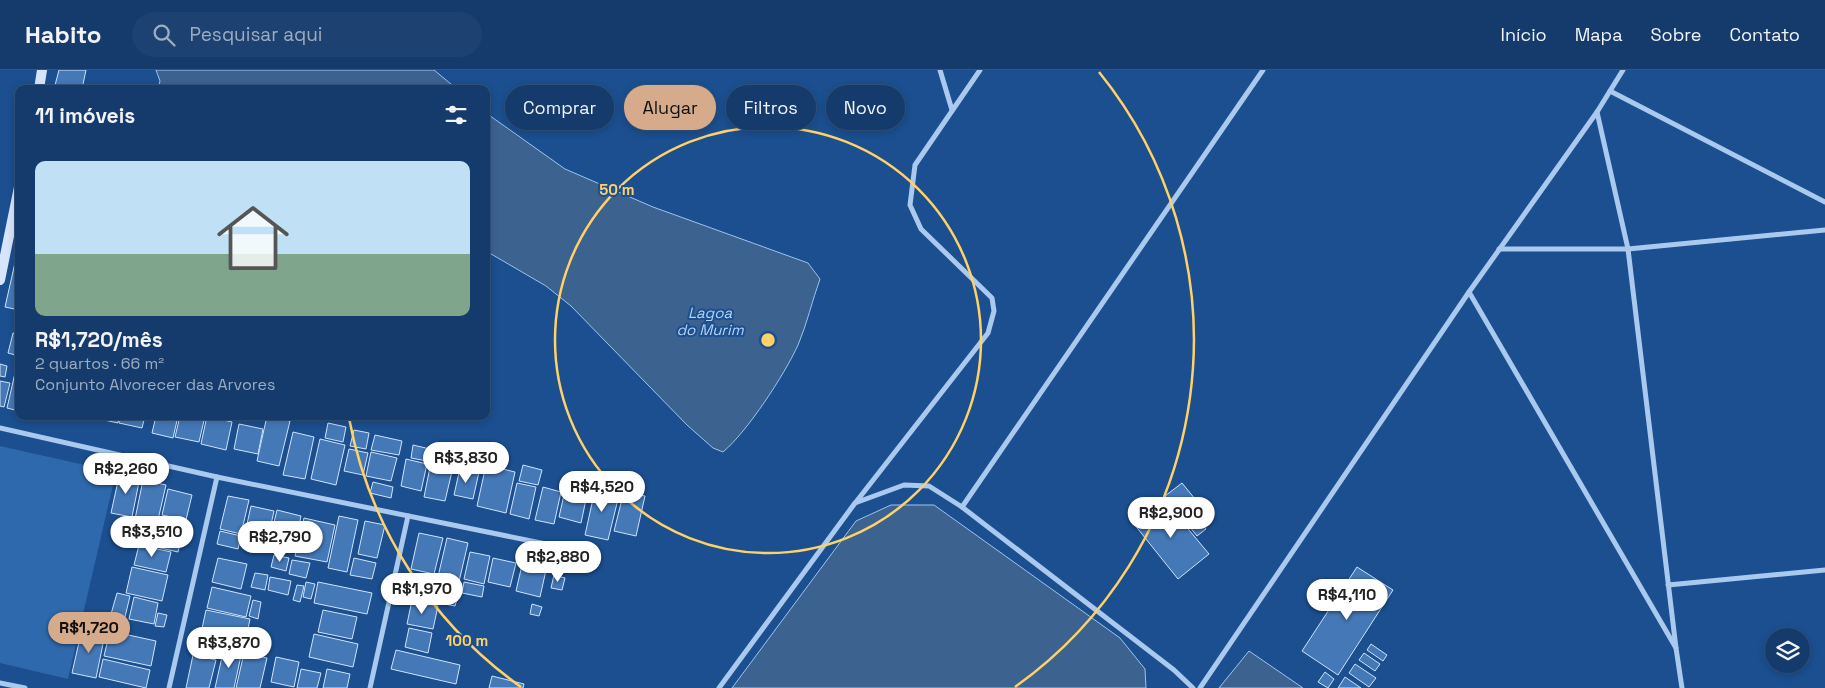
<!DOCTYPE html>
<html lang="pt">
<meta charset="utf-8">
<style>
body{margin:0;font-family:"Space Grotesk",sans-serif;background:#1d4271;color:#f1f3f6;height:100vh;display:flex;flex-direction:column;font-size:19px;white-space:nowrap}
*{box-sizing:border-box;margin:0}
p{font-size:16px;color:#9dadc1}
.icon{flex:none;width:28px;height:28px;fill:none;stroke:currentColor;stroke-width:2;stroke-linecap:round;stroke-linejoin:round}
.map{position:relative;flex:1;overflow:hidden}
.side{position:absolute;left:15px;top:15px;width:475px;height:335px;display:flex;flex-direction:column;background:#143b6b;border-radius:10px;box-shadow:0 2px 8px #0003,0 0 0 1px #33557e}
.side>*{flex:none}
.guide{position:absolute;left:505px;top:15px;width:475px;height:45px;display:flex;gap:10px}
.buttons{position:absolute;left:1765px;top:558px;display:grid;gap:10px}
.buttons a{display:grid;place-items:center;width:45px;height:45px;border-radius:50%;background:#143b6b;box-shadow:0 2px 8px #0003,0 0 0 1px #33557e;font-size:25px}
.price{position:absolute;translate:-50% -42px;padding:0 11px;border-radius:18px;background:#fff;color:#222;font-size:16px;line-height:32px;filter:drop-shadow(0 1px 2px #0008)}
.price::after{content:'';position:absolute;left:50%;top:30px;width:15px;height:11px;margin-left:-8px;background:inherit;clip-path:polygon(0 0,100% 0,50% 100%)}
.price.current{background:#d6ab8b;color:#111}
ul{padding:0;list-style:none}
li{display:grid;align-content:center;gap:10px;height:265px;padding:0 20px}
li+li{border-top:1px solid #33557e}
li span{display:grid;place-items:center;height:155px;border-radius:10px;color:#555}
li>.icon{margin-inline-start:auto}
span .icon{width:90px;height:90px;fill:#fffc;stroke-width:1}
li b{font-size:21px}
h2{display:flex;justify-content:space-between;align-items:center;height:60px;padding:0 20px;font-size:21px}
.tag{padding:0 18px;border-radius:22px;background:#143b6b;box-shadow:0 2px 8px #0003,0 0 0 1px #33557e;font-size:18px;line-height:45px}
.tag.current{background:#d6ab8b;color:#111}
header{display:flex;align-items:center;gap:30px;box-sizing:border-box;height:70px;padding:0 25px;background:#143b6b;border-bottom:1px solid #33557e}
header strong{font-size:24px}
nav{display:flex;gap:28px;margin-inline-start:auto;font-size:18px}
.search{width:350px;height:45px;background:#1d4271;display:flex;align-items:center;gap:12px;box-sizing:border-box;padding:0 18px;border-radius:28px;color:#9dadc1;font-size:19px}
.map>svg:first-child{display:block}
.green{fill:#2e69ad}
.water{fill:#3c6290;stroke:#9cc4f0}
.building{fill:#4478b7;stroke:#cfe3fa}
.lines{fill:none;stroke-linecap:round;stroke-linejoin:round}
.street{stroke:#a9c9ee;stroke-width:5}
.secondary{stroke:#d6e6fa;stroke-width:10}
.ring{fill:none;stroke:#ffd166;stroke-width:2.5}
.labels{text-anchor:middle;stroke-width:4;stroke-linejoin:round;paint-order:stroke}
.water-label{font-size:15px;font-style:italic;fill:#b5d3f5;stroke:#1b4f8f}
.centre{fill:#ffd166;stroke:#1b4f8f;stroke-width:2.5}
.ring-label{font-size:15px;text-anchor:middle;font-weight:bold;fill:#ffd166;stroke:#1b4f8f;stroke-width:4;stroke-linejoin:round;paint-order:stroke}
</style>
<header>
<strong>Habito</strong>
<div class="search"><svg class="icon" aria-label="search" viewBox="0 0 24 24"><circle cx="10" cy="10" r="6"/><path d="M15 15l6 6"/></svg>Pesquisar aqui</div>
<nav><a>Início</a><a>Mapa</a><a>Sobre</a><a>Contato</a></nav>
</header>
<div class="map">
<svg width="1825" height="618" viewBox="0 0 1825 618">
<rect width="100%" height="100%" fill="#1b4f8f"/>
<path class="green" d="M0,376L116,402L68,609L0,593Z"/>
<g class="water">
<path d="M156,0H434L457,19H158L160,11Z"/>
<path d="M486,43L565,99L653,137L808,193L820,209C812,231 807,254 798,275C785,304 747,362 723,382L713,378L687,355L571,236L546,216L486,181Z"/>
<path d="M891,435H934L1120,568L1145,599L1146,618H732L856,451Z"/>
<path d="M1249,581L1303,618H1219Z"/>
</g>
<g class="building">
<path d="M59,0H86L82,19H54Z"/>
<path d="M19,175V240L5,237Z"/>
<path d="M13,263L19,264V286L8,283Z"/>
<path d="M18,290H19V341L7,338Z"/>
<path d="M0,294L7,296L5,307L0,306Z"/>
<path d="M0,311L10,313L4,337L0,336Z"/>
<path d="M95,346H119L118,353L95,348Z"/>
<path d="M120,346H145L142,358L119,353Z"/>
<path d="M156,346H178L173,368L152,363Z"/>
<path d="M180,346H205L199,372L175,367Z"/>
<path d="M207,346L232,352L226,380L201,374Z"/>
<path d="M267,346L290,351L279,396L257,391Z"/>
<path d="M328,353L346,357L343,372L325,368Z"/>
<path d="M239,354L263,359L258,384L234,379Z"/>
<path d="M354,360L369,363L366,379L350,376Z"/>
<path d="M293,362L314,367L305,409L283,405Z"/>
<path d="M375,365L402,371L399,385L371,380Z"/>
<path d="M320,369L345,375L336,415L311,409Z"/>
<path d="M413,375L430,379L427,391L411,388Z"/>
<path d="M434,377L451,380L448,392L431,389Z"/>
<path d="M349,379L368,383L363,405L344,401Z"/>
<path d="M371,382L397,388L391,411L366,406Z"/>
<path d="M464,385L481,389L479,399L462,395Z"/>
<path d="M406,389L427,394L421,421L401,416Z"/>
<path d="M431,392L453,397L445,431L424,427Z"/>
<path d="M486,395L515,402L506,443L477,436Z"/>
<path d="M523,395L542,400L538,415L519,411Z"/>
<path d="M460,398L479,402L473,429L454,425Z"/>
<path d="M120,402L140,407L132,447L111,443Z"/>
<path d="M143,410L166,415L157,454L135,449Z"/>
<path d="M373,412L393,417L391,428L370,423Z"/>
<path d="M517,413L536,417L529,449L510,444Z"/>
<path d="M1182,413L1209,446L1201,452L1206,459L1197,466L1165,426Z"/>
<path d="M596,415L620,421L608,470L585,465Z"/>
<path d="M566,416L588,420L581,453L559,447Z"/>
<path d="M543,417L561,422L554,454L535,450Z"/>
<path d="M168,419L192,425L186,450L162,445Z"/>
<path d="M624,421L645,426L636,466L614,461Z"/>
<path d="M228,426L249,430L241,464L220,459Z"/>
<path d="M1164,430L1209,484L1178,509L1134,454Z"/>
<path d="M251,436L274,441L268,468L245,463Z"/>
<path d="M277,440L301,446L295,475L270,469Z"/>
<path d="M339,446L358,450L347,502L328,498Z"/>
<path d="M165,448L187,453L185,465L162,460Z"/>
<path d="M304,448L335,455L327,492L295,486Z"/>
<path d="M365,451L385,455L377,488L358,484Z"/>
<path d="M135,453L151,456L150,465L133,461Z"/>
<path d="M220,461L241,466L238,479L217,474Z"/>
<path d="M419,463L443,468L434,504L411,499Z"/>
<path d="M154,464L181,469L178,482L152,476Z"/>
<path d="M447,468L468,473L458,516L437,511Z"/>
<path d="M139,475L171,482L166,502L134,495Z"/>
<path d="M470,482L490,486L484,514L464,509Z"/>
<path d="M274,485L289,488L286,501L271,497Z"/>
<path d="M218,488L247,494L241,519L212,512Z"/>
<path d="M354,488L376,493L372,509L350,505Z"/>
<path d="M493,488L516,493L510,517L488,512Z"/>
<path d="M292,490L310,493L306,508L289,504Z"/>
<path d="M522,495L546,500L540,527L516,521Z"/>
<path d="M132,497L168,505L162,531L126,523Z"/>
<path d="M1357,497L1393,520L1338,605L1302,581Z"/>
<path d="M255,503L268,505L265,520L251,517Z"/>
<path d="M554,505L565,508L562,520L551,518Z"/>
<path d="M270,507L291,511L288,525L268,520Z"/>
<path d="M411,507L435,513L432,528L407,522Z"/>
<path d="M306,512L315,514L311,529L303,527Z"/>
<path d="M318,512L372,523L367,544L314,533Z"/>
<path d="M464,512L484,516L482,527L462,523Z"/>
<path d="M297,515L304,516L300,532L293,530Z"/>
<path d="M212,517L251,526L246,547L207,538Z"/>
<path d="M117,523L130,526L125,547L111,544Z"/>
<path d="M441,523L458,526L455,536L439,533Z"/>
<path d="M134,527L158,533L154,554L129,549Z"/>
<path d="M253,530L261,532L258,549L249,546Z"/>
<path d="M412,530L438,536L433,559L407,554Z"/>
<path d="M532,534L542,537L539,546L530,544Z"/>
<path d="M206,540L250,549L245,573L201,563Z"/>
<path d="M323,540L357,547L352,569L318,562Z"/>
<path d="M158,543L167,545L164,557L155,556Z"/>
<path d="M409,558L432,563L428,583L405,577Z"/>
<path d="M82,559L105,564L96,608L72,603Z"/>
<path d="M110,561L156,571L151,596L104,586Z"/>
<path d="M257,563L267,566L265,576L255,573Z"/>
<path d="M314,564L358,574L353,597L309,587Z"/>
<path d="M197,568L217,573L214,585L194,581Z"/>
<path d="M1371,574L1387,585L1383,591L1367,580Z"/>
<path d="M224,578L242,581L234,618H215Z"/>
<path d="M396,580L460,595L456,614L391,599Z"/>
<path d="M244,583L267,588L260,618H236Z"/>
<path d="M1364,583L1380,594L1375,601L1359,590Z"/>
<path d="M193,585L216,590L209,618H186Z"/>
<path d="M276,587L299,592L294,617L271,612Z"/>
<path d="M103,589L150,600L146,618L99,607Z"/>
<path d="M1355,594L1376,608L1369,617L1349,603Z"/>
<path d="M301,599L321,603L317,618H297Z"/>
<path d="M327,599L350,604L347,618H323Z"/>
<path d="M1325,602L1334,609L1328,618L1318,612Z"/>
<path d="M492,606L524,614L523,618H489Z"/>
<path d="M1345,607L1361,618H1338Z"/>
</g>
<g class="lines">
<g class="street">
<path d="M940,0L952,40"/>
<path d="M1610,21L1825,132"/>
<path d="M1597,42L1628,179L1676,578"/>
<path d="M1499,179H1628L1825,160"/>
<path d="M1469,222L1676,578L1682,618"/>
<path d="M0,358L217,407L556,476"/>
<path d="M856,432L988,263L994,241L992,228L921,159L910,135L915,95L980,0"/>
<path d="M962,437L1263,0"/>
<path d="M1668,515L1825,500"/>
<path d="M0,613L25,618"/>
<path d="M169,618L217,407"/>
<path d="M370,618L408,446"/>
<path d="M719,618L855,433L904,415L929,416L962,437L1174,600L1193,618"/>
<path d="M1200,618L1469,222L1597,42L1623,0"/>
</g>
<g class="secondary">
<path d="M39,19L42,0"/>
<path d="M0,210L19,117"/>
</g>
</g>
<g class="ring">
<circle cx="768" cy="270" r="213"/>
<path d="M521 617A426 426 0 0 1 349 348M1099 2A426 426 0 0 1 1015 617"/>
</g>
<g class="labels">
<g class="water-label">
<text x="710" y="248">Lagoa<tspan x="710" dy="17">do Murim</tspan></text>
</g>
</g>
<circle cx="768" cy="270" r="8" class="centre"/>
<g class="ring-label">
<text x="617" y="125">50 m</text>
<text x="467" y="576">100 m</text>
</g>
</svg>
<div class="buttons">
<a><svg class="icon" aria-label="layers" viewBox="0 0 24 24"><path d="M12 4l9 5-9 5-9-5zM3 14l9 5 9-5"/></svg></a>
</div>
<b class="price" style="left:466px;top:414px">R$3,830</b>
<b class="price" style="left:126px;top:425px">R$2,260</b>
<b class="price" style="left:602px;top:443px">R$4,520</b>
<b class="price" style="left:1171px;top:469px">R$2,900</b>
<b class="price" style="left:152px;top:488px">R$3,510</b>
<b class="price" style="left:280px;top:493px">R$2,790</b>
<b class="price" style="left:558px;top:513px">R$2,880</b>
<b class="price" style="left:422px;top:545px">R$1,970</b>
<b class="price" style="left:1347px;top:551px">R$4,110</b>
<b class="price current" style="left:89px;top:584px">R$1,720</b>
<b class="price" style="left:229px;top:599px">R$3,870</b>
<div class="guide">
<a class="tag">Comprar</a>
<a class="tag current">Alugar</a>
<a class="tag">Filtros</a>
<a class="tag">Novo</a>
</div>
<section class="side">
<h2>11 imóveis<svg class="icon" aria-label="filters" viewBox="0 0 24 24"><path d="M4 7h16M4 17h16"/><circle cx="9" cy="7" r="2"/><circle cx="15" cy="17" r="2"/></svg></h2>
<ul>
<li><span style="background:linear-gradient(#bfe0f5 60%,#7fa58c 0)"><svg class="icon" aria-label="home" viewBox="0 0 24 24"><path d="M3 11l9-7 9 7M6 9v11h12V9"/></svg></span><div><b>R$1,720/mês</b><p>2 quartos · 66 m²</p><p>Conjunto Alvorecer das Arvores</p></div></li>
</ul>
</section>
</div>
